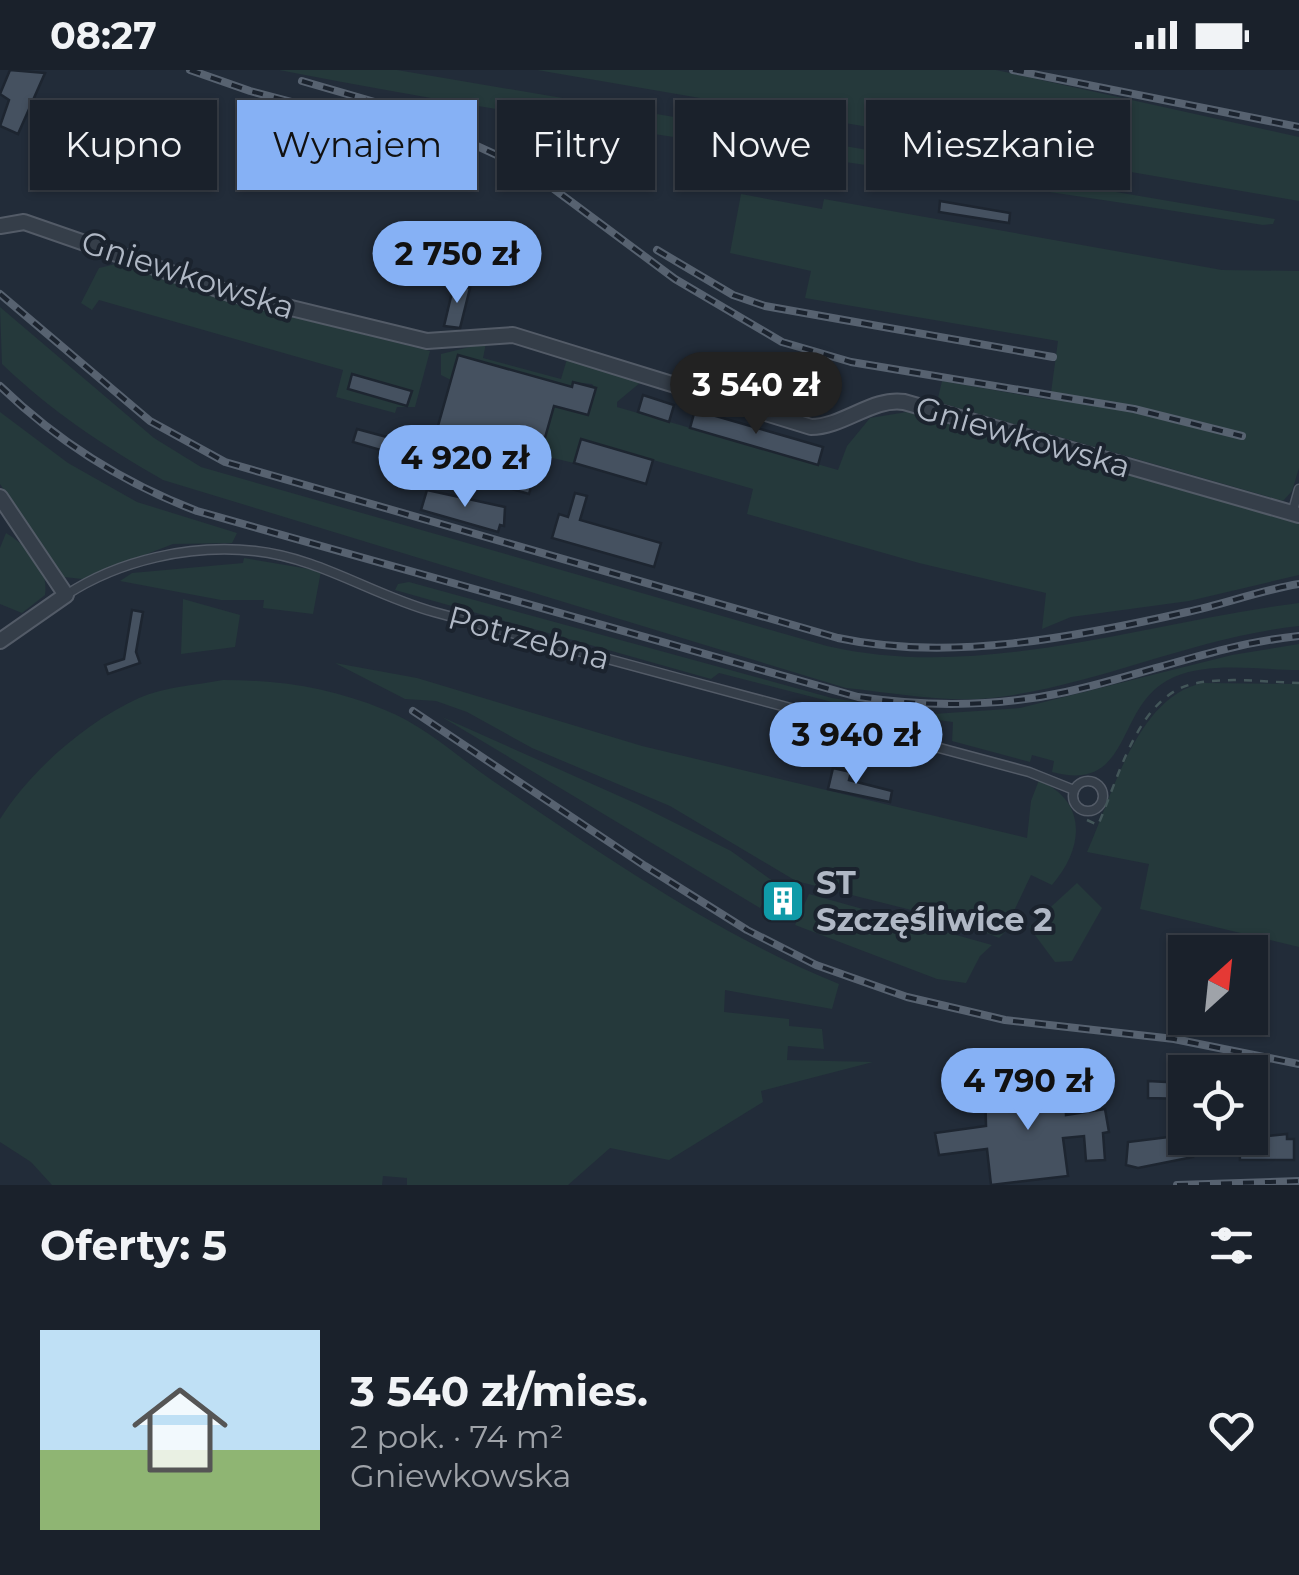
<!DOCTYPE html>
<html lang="pl">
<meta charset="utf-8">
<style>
body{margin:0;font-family:Montserrat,sans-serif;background:#272e37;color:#f1f3f6;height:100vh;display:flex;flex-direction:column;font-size:38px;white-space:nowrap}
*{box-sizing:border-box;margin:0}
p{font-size:32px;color:#9fa3a9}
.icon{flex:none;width:55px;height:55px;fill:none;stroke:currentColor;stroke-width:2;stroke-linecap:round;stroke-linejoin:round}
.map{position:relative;height:1115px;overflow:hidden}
.side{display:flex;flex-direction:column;background:#1a212b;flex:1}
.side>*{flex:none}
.guide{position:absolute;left:30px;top:30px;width:1240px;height:90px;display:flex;gap:20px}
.needle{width:65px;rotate:27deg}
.buttons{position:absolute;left:1168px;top:865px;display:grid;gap:20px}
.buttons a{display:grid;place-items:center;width:100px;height:100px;border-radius:0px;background:#1a212b;box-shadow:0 2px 8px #0004,0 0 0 2px #383e47;font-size:50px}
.price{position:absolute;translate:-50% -85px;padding:0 22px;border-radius:35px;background:#86b1f5;color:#111;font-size:32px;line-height:65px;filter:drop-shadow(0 2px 5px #0008)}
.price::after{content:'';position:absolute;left:50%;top:60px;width:30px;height:22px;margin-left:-15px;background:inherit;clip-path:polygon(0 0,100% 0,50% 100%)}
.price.on{background:#222;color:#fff}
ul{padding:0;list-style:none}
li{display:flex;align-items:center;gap:30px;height:250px;padding:0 40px}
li+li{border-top:2px solid #383e47}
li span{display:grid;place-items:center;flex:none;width:280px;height:200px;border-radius:0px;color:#555}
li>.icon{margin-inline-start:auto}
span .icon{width:120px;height:120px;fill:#fffc;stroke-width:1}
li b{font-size:42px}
h2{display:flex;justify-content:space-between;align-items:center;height:120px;padding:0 40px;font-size:42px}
.chip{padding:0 35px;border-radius:0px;background:#1a212b;box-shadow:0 2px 8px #0004,0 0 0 2px #383e47;font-size:35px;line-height:90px}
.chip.on{background:#86b1f5;color:#111}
.status{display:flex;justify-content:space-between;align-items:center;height:70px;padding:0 50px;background:#1a212b;direction:ltr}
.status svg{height:28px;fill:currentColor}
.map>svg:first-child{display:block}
.green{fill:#25393b}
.building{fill:#455160;stroke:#1d2530;stroke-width:2.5}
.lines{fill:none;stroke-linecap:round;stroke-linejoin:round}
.service-casing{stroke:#535b67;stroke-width:11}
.minor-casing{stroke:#535b67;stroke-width:18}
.path{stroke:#435659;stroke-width:2.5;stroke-dasharray:8 8;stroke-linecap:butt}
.service{stroke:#353e49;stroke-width:8}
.minor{stroke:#353e49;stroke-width:14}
.rail-casing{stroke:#576270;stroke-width:8}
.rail{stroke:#1b232e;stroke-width:4;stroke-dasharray:11;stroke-linecap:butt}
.labels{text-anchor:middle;stroke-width:8;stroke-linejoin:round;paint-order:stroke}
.street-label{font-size:32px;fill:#b0b8c5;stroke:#1b232e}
.poi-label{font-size:32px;font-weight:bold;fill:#b0b8c5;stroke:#1b232e;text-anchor:start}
</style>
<div class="status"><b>08:27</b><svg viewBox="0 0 49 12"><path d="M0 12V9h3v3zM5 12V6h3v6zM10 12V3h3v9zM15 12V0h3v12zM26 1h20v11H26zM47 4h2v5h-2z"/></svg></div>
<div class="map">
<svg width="1299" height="1115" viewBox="0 0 1299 1115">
<rect width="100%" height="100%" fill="#222c39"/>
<g class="green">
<path d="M279,0H397L1275,149L1273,154L1263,155C935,101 605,64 279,0Z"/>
<path d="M537,0H996L1299,67V131Z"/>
<path d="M741,124L822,139L824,129L1222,200L1299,201V398L1292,421L1283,431L937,332L942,311L1050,330L1058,271L805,228L811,201L730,183Z"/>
<path d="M116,194L233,232L430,281L415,337H397L395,343L336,327L343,300L99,230L92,240L81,233L99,198Z"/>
<path d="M0,237L154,368L201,397L827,576C983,612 1143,552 1299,533V556C1196,567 1102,613 1000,627C950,634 896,623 846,618L163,410C104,376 51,341 2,294Z"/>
<path d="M486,273L483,288L561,309L567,289L641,312L617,332V337L838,400L847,376L870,348L913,341L1299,452V505L1189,531L1071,547L1042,559L1046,523L919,493L747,444L753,419L581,369L574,393L540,385L554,335L588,345L596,319L592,314L573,312L568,330L559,314L459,285L451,310L441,305V284Z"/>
<path d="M0,342L68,393L137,432L237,463L232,473L173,474L82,509L64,507L0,414Z"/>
<path d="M6,463C27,476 49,497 45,525L22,543L0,534V478Z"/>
<path d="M244,488L321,501L313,544L263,538L264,530H221L120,511L132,503L243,493Z"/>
<path d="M409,512L832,628L933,644L1020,638L1232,585L1299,574V600C1260,600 1211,591 1174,607C1113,633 1135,724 1052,702L1054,691L1032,685L1030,692L952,671L953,652L867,641L719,603L711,609L395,520L398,514Z"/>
<path d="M183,529L240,545L235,577L181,584Z"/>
<path d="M335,593L417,608L642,676L1027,768L1031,731L1039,710C1088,732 1084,778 1052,815L1031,805L1014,841L1021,846L999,868L959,852L796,811L670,736L532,678L467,642L436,631L405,629Z"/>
<path d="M223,610C280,610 332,618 385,640C425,656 458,687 493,711C604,785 715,864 839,914L832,939L725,920L724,942L789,949V956L822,959L824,979L788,976L787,990L873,992L761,1021L763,1032L669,1090L610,1078L568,1115H407V1108L383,1106L382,1115H52L31,1092L0,1072V749C31,700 86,652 139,628C164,617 196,615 223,610Z"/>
<path d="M1203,613L1299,614V877L1140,839L1149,794L1087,782C1112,726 1137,626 1203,613Z"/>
<path d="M442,647L637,734L731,781L774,812L760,838Z"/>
<path d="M1077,813L1102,838L1072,891L1055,892L1029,857Z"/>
<path d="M809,824L992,875L980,886L966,913L937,909L795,855Z"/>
</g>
<g class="building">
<path d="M10,0L45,3L18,64L0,56L9,30L0,24Z"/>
<path d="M716,76L730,78L726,112L709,109Z"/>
<path d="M940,131L1010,143L1009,153L939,142Z"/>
<path d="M454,214L470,218L460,258L444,256Z"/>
<path d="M458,285L572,317L573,312L596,318L588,345L554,336L529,424L427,395Z"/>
<path d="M352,304L412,321L407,336L348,319Z"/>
<path d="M643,325L674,335L669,352L638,342Z"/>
<path d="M695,340L823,377L818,395L690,358Z"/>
<path d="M357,359L398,370L394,384L353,372Z"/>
<path d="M581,369L653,390L646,414L574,393Z"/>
<path d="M427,420L505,437L504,456L500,455L498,462L421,440Z"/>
<path d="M575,423L587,426L580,450L661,473L654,497L552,468L559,444L568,447Z"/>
<path d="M132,540L143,542L136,582L140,593L108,604L105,595L124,589Z"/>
<path d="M833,698L851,702L849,710L892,721L890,732L828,719Z"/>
<path d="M1148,1011L1185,1013V1029L1148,1028Z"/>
<path d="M1065,1015L1066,1045L1105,1039L1109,1062L1103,1063L1105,1090L1086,1091L1084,1066L1063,1068L1068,1106L991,1115L987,1079L939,1085L935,1063L986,1056L985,1016Z"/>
<path d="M1287,1064V1069H1294V1090H1240L1239,1069Z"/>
<path d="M1185,1065L1186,1074L1192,1073L1193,1087L1138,1098L1126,1095L1128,1072Z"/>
</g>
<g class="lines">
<g class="service-casing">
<g id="service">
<path d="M1292,444L1299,419"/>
<path d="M66,525C119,490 191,474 255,481C320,488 372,525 434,542C632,596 831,649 1029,702L1074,720"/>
<circle cx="1088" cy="726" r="15"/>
</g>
</g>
<g class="minor-casing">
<g id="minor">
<path d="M0,156L24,152L229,223L427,271L513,265L811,357C843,357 873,327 904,332L1299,445"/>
<path d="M0,427L66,525L0,571"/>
</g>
</g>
<path class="path" d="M1087,750L1098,755C1119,708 1138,623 1197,613C1229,607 1266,612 1299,613"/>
<use href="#service" class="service"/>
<use href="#minor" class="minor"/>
<g class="rail-casing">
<g id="rail">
<path d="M190,0L250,21L440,71"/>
<path d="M1013,0L1299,57"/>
<path d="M302,11L392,37L527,99L675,209L782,272L851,292L1134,339L1242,366"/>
<path d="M657,180L733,225L765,236L1053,287"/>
<path d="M0,224L150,351L225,392L838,568C949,592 1077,567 1187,542C1225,534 1261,520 1299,514"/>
<path d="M0,316C57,371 123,413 197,441L858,627C928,637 997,637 1066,622C1144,605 1219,574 1299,566"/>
<path d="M413,641L645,796L747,860L816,895L907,927L1005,950L1174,969L1299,994"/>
<path d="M1177,1115L1299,1111"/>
</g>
</g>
<use href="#rail" class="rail"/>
</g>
<defs>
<g id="building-square" transform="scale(2.25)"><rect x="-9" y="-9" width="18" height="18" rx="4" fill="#0f9aa8" stroke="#1b232e"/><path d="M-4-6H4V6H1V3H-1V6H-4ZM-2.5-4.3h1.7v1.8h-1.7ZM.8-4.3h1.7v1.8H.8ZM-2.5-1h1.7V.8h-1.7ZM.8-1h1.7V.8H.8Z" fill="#fff"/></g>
</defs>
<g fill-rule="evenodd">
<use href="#building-square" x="783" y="831"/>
</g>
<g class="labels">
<g class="street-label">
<text transform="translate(188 205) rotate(18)" y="11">Gniewkowska</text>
<text transform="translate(1023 367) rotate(16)" y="11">Gniewkowska</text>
<text transform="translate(529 568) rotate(15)" y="11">Potrzebna</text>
</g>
<g class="poi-label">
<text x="816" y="824">ST<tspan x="816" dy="37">Szczęśliwice 2</tspan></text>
</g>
</g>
</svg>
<div class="buttons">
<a><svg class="needle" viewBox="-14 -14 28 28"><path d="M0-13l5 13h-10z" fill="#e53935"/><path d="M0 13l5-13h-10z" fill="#9fa3a9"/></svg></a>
<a><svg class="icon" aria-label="locate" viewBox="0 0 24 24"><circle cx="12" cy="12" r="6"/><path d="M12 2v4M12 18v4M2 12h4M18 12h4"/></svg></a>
</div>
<b class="price" style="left:457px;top:236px">2 750 zł</b>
<b class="price on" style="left:756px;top:367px">3 540 zł</b>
<b class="price" style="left:465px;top:440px">4 920 zł</b>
<b class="price" style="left:856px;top:717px">3 940 zł</b>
<b class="price" style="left:1028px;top:1063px">4 790 zł</b>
<div class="guide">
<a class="chip">Kupno</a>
<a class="chip on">Wynajem</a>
<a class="chip">Filtry</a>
<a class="chip">Nowe</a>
<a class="chip">Mieszkanie</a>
</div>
</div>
<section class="side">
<h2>Oferty: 5<svg class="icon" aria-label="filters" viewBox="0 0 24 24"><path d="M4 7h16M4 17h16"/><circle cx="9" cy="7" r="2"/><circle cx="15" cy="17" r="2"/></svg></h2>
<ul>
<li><span style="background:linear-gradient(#bfe0f5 60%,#8fb573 0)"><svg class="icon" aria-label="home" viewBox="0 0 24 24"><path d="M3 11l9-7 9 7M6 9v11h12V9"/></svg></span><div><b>3 540 zł/mies.</b><p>2 pok. · 74 m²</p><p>Gniewkowska</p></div><svg class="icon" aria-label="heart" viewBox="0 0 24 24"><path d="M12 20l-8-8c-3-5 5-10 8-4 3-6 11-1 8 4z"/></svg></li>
</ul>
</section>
